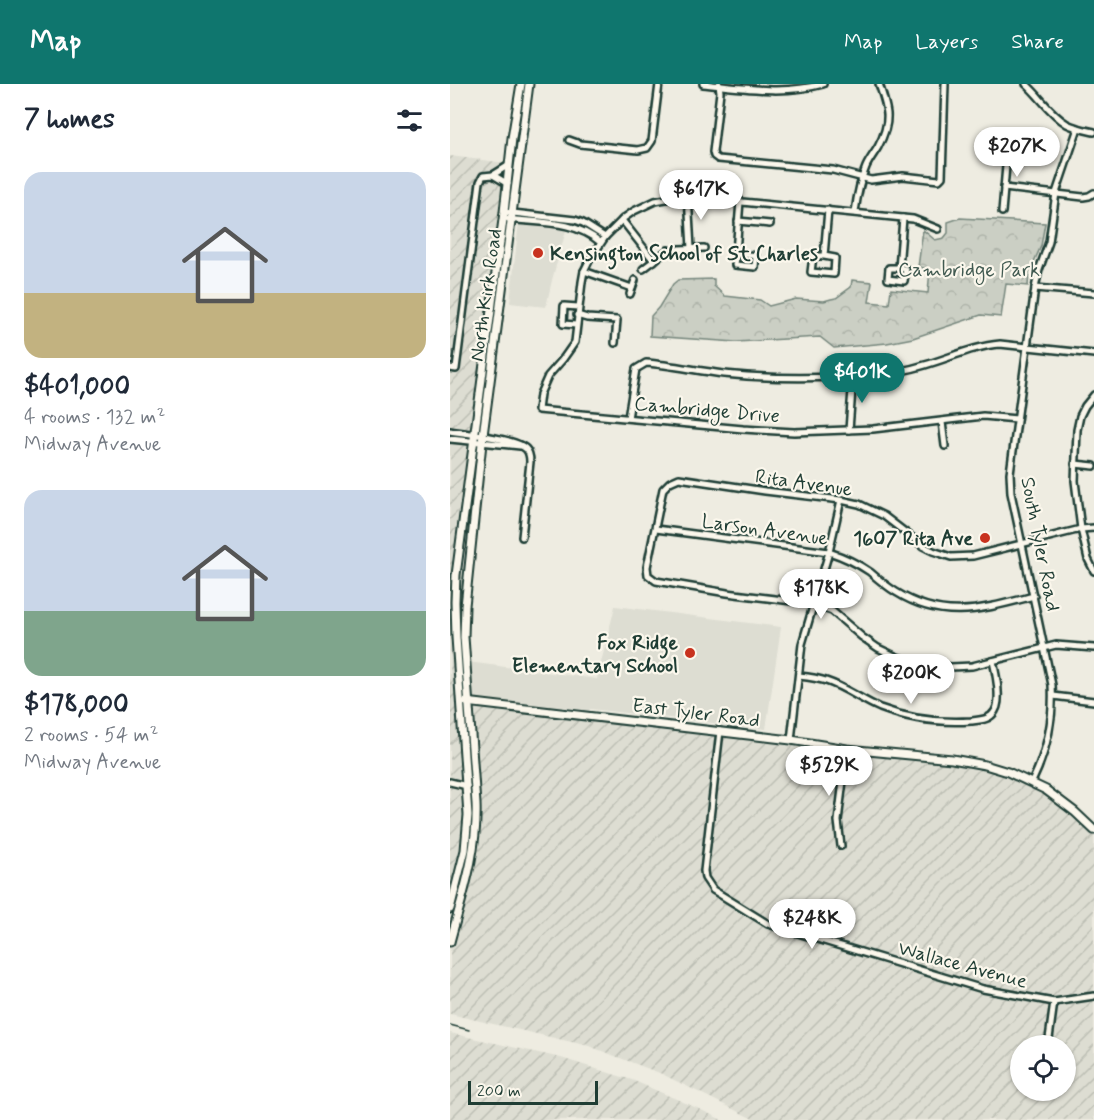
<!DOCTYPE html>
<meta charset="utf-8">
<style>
body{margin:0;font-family:Mynerve,sans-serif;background:#f6f6f7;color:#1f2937;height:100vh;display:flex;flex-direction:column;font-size:22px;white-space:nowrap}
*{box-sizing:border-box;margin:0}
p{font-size:20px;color:#747a83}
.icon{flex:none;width:33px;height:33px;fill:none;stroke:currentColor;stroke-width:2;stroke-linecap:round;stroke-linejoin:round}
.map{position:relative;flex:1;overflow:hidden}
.side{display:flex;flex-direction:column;background:#fff;width:450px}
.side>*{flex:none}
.buttons{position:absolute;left:560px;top:951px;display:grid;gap:12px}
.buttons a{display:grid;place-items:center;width:66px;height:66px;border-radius:50%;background:#fff;box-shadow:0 2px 4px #0004;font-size:30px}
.scale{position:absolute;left:18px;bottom:15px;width:130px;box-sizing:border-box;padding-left:6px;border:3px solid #1f3d34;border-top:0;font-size:16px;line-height:21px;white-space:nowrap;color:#1f3d34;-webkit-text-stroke:4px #fbf7ec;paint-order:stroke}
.price{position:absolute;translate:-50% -51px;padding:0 14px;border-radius:21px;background:#fff;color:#222;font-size:20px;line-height:39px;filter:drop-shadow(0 2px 3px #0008)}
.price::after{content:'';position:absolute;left:50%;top:36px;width:18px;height:14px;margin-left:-9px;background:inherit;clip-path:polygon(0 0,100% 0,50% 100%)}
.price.on{background:#0f766e;color:#fff}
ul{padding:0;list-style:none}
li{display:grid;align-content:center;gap:12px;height:318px;padding:0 24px}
li span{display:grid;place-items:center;height:186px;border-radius:18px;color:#555}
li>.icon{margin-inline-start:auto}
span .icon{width:108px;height:108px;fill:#fffc;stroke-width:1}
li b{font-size:26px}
h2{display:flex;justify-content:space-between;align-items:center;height:72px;padding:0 24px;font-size:26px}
header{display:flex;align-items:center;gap:36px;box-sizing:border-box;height:84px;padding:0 30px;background:#0f766e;color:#fff}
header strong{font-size:28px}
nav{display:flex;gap:33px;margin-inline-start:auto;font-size:21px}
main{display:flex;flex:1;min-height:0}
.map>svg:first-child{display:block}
.built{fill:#ddddd2}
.industrial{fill:url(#industrial-furrows);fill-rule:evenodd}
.forest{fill:url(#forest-crowns);stroke:#75867c;stroke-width:1.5}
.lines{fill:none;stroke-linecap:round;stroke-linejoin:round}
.street-casing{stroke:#1f3d34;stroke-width:10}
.secondary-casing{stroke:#1f3d34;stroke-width:11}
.street{stroke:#fbf7ec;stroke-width:5}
.secondary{stroke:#fbf7ec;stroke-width:7}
.rail{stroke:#1f3d34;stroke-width:1.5}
.poi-dot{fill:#c8321e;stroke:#fbf7ec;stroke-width:2}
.labels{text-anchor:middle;stroke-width:4.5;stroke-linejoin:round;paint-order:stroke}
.poi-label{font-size:20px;font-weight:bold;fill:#1f3d34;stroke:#fbf7ec;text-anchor:end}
.park-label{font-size:20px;fill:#415a51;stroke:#fbf7ec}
.street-label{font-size:20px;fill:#1f3d34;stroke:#fbf7ec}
</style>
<header>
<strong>Map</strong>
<nav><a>Map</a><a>Layers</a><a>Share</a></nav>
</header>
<main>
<section class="side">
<h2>7 homes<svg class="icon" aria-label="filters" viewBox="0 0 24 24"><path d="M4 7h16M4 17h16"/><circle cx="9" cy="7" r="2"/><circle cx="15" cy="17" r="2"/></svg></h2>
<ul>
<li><span style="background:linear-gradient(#c9d6e8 65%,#c2b280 0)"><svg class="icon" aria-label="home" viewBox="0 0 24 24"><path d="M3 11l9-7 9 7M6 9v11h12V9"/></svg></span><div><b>$401,000</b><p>4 rooms · 132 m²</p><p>Midway Avenue</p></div></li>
<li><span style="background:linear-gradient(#c9d6e8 65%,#7fa58c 0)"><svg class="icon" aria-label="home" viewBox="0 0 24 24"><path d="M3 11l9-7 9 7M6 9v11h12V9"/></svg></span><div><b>$178,000</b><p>2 rooms · 54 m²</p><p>Midway Avenue</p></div></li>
</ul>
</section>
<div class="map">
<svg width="644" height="1036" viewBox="0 0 644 1036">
<defs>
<pattern id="industrial-furrows" width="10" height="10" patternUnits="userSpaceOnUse" patternTransform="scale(1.5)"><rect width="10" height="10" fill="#ddddd2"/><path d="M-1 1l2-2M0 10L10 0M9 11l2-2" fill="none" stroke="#bdbfb5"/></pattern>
<pattern id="forest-crowns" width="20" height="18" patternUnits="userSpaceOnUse" patternTransform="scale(1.5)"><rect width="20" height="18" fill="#cbcfc4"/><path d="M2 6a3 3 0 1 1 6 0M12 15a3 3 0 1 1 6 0" fill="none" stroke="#aeb3a9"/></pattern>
</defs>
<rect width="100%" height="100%" fill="#eeece1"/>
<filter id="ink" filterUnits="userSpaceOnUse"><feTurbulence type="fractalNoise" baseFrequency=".0167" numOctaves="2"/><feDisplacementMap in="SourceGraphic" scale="12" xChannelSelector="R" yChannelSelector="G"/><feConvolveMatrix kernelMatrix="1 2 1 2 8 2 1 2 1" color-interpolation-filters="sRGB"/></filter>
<g filter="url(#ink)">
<g class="built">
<path d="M69,138L117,143L102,196L96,223L60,219Z"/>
<path d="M165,522L331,543L316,645L140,625L138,629L21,615L18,578L147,595Z"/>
</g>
<g class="industrial">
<path d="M0,72L56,79L6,476L14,699L0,695Z"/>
<path d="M22,620L500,677L538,685L562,693L604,713L640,745L644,750V1036H305L212,990L139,962L0,930V867L28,755L29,722ZM570,962H615V1006H570Z"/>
<path d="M0,700L14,703L15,731V751L0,815Z"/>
<path d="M0,949L111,974L182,996L247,1024L272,1036H0Z"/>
</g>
<path class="forest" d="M510,134L595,139L591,162L579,189L578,202L556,200L551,233L531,231L463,254L437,259L384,264L370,253L286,258L200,252L201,232L209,223L223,200L228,196L264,195V202L275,212L310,216L319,222L346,215L374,217L381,215L386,214L401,203L402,196L422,198L419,218L439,220L441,205L478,209L480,185L468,183L473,146L485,156L494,154L498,149V138Z"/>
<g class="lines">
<g class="street-casing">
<g id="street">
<path d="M253,0C293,4 334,11 373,0"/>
<path d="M269,0L270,8L263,68L264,72L268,75L383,86L421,96L453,92L489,96L492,93L495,0"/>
<path d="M576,0C590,12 600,30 617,40C625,44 635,46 644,48"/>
<path d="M119,56L130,60L188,66L197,64L202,57L209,0"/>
<path d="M43,91L58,100"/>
<path d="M554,104L633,113L639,112L644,109"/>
<path d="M238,111L241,165"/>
<path d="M54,128L125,136L133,139L155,153"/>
<path d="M405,128C407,113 410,97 416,83C419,76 424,70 428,63C442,37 438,26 429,0"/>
<path d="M552,128L558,59"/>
<path d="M58,135C91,139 124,136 150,158"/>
<path d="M172,136L204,177"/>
<path d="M288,137L320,140"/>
<path d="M488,145L463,135L282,117L238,111L205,117L184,127L174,134L155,153L139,177L134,187L132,198L125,258L113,275L98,292L90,310L88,326L293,345L344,348L423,345L533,332L567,335"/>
<path d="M229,165L254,164"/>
<path d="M286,169L306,172L305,183L285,181L290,117"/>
<path d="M374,172L385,174L384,190L361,188L363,172H374L378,126"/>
<path d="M449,184L456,185L454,197L438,195L439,184H449L453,134"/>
<path d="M193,185L218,166"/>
<path d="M134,187L182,204"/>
<path d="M585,204L644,209"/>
<path d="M180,210L185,196"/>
<path d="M127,231L137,234L167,236L165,259"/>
<path d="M126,241L113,240L114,222L128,223"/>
<path d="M0,284L6,285L30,98L33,92L43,91L59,81"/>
<path d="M644,311L635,322L630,332L627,346L625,397L631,445L638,475L644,487"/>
<path d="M178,334L186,285L196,279C222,281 248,287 274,290C321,295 378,295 425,290C442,289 459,286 475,281C500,274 524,262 550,260L644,270"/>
<path d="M492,338L495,362"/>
<path d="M399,346L403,292"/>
<path d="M0,347C16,350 66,354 76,365C79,368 80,373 80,378L72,453"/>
<path d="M0,355L70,362"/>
<path d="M625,380L644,382"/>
<path d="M644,444L631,445L523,472L501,473L483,467L473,462L434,432L409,420L391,416L315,407L229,394L220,398L213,405L197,483L198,491L206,497L277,509L358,519L382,527L412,553L428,564L447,573L464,579L483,582L501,583L522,582L606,561L644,564"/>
<path d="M206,445L379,468C394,473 407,479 420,488C428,495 436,502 446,508C494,538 533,525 584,512"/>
<path d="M349,592C358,593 367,594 376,597C395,603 411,616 430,624C459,635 490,639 521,637C530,636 540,636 545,627C552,616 546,590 543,577"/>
<path d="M603,612L644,617"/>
<path d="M270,647L254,787L255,794L263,806L318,840L533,905L604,918L644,912"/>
<path d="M341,656L352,560L379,468L391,416"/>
<path d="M0,698L17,702"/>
<path d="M582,698C597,667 604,636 602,601L561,409L560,389L585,204L589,186L599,158L606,109L628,44"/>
<path d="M391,762L388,737L397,665"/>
<path d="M598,962L604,918"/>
</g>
</g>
<g class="secondary-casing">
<g id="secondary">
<path d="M16,618L341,656L397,665L502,675L535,681L558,688L596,706L625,728L644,746"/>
<path d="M0,825L15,766L18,731L6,553L5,518L6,491L54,128L62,54L71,0"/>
<path d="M0,858C12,813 28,767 26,720L14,553L15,522L32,359L79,0"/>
</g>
</g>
<use href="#street" class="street"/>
<use href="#secondary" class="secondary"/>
<path class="rail" d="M0,941L19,946"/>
</g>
</g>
<g class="poi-dot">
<circle cx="88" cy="169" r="6"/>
<circle cx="535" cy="454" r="6"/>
<circle cx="240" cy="569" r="6"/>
</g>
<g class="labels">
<g class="poi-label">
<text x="100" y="176" text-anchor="start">Kensington School of St Charles</text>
<text x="523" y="461">1607 Rita Ave</text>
<text x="228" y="565">Fox Ridge<tspan x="228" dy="23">Elementary School</tspan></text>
</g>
<g class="park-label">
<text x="519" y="192">Cambridge Park</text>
</g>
<g class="street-label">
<text transform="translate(35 211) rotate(-82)" y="7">North Kirk Road</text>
<text transform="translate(257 325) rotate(5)" y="7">Cambridge Drive</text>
<text transform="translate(354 398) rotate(8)" y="7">Rita Avenue</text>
<text transform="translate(315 445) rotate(8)" y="7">Larson Avenue</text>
<text transform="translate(591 460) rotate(79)" y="7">South Tyler Road</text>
<text transform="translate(246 628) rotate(7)" y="7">East Tyler Road</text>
<text transform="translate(513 880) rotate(15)" y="7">Wallace Avenue</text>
</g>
</g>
</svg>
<div class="buttons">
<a><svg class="icon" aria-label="locate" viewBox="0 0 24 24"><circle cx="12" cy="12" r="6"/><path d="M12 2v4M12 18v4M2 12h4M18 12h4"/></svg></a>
</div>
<div class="scale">200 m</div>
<b class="price" style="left:567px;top:94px">$207K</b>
<b class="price" style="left:251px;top:137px">$617K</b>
<b class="price on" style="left:412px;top:320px">$401K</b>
<b class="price" style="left:371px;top:536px">$178K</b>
<b class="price" style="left:461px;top:621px">$200K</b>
<b class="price" style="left:379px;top:713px">$529K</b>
<b class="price" style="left:362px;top:866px">$248K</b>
</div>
</main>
